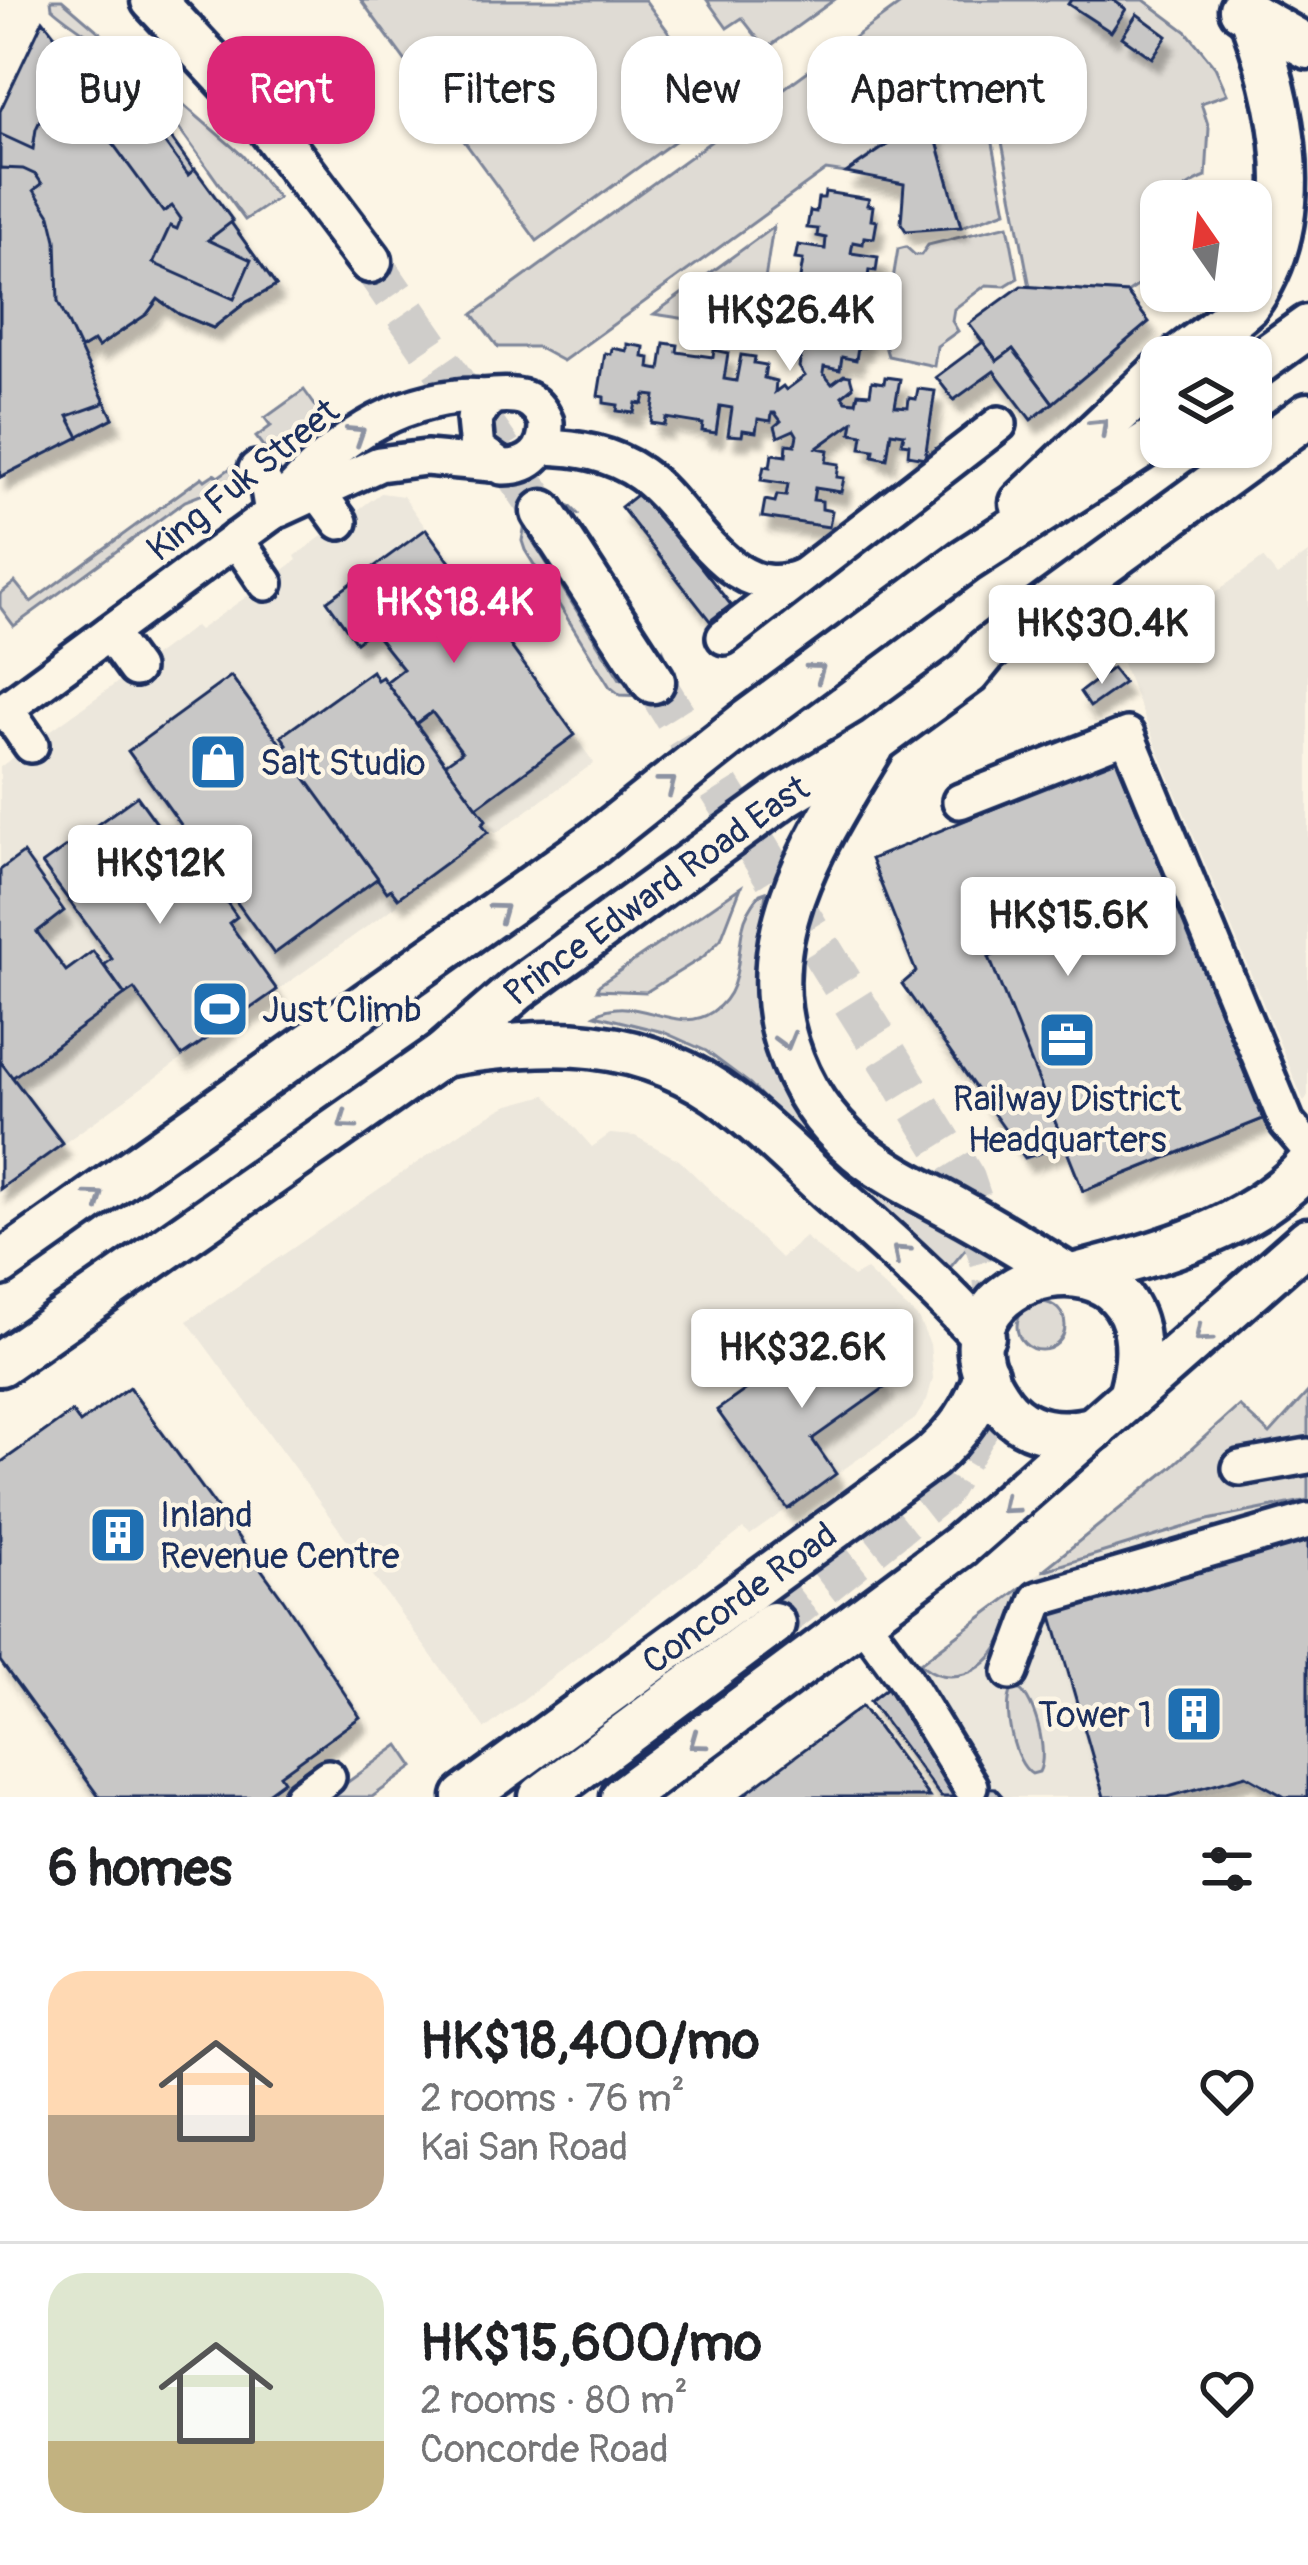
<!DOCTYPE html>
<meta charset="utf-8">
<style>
body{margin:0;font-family:Pangolin,sans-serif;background:#f6f6f6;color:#202124;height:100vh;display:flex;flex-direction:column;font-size:45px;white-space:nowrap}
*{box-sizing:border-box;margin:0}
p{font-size:39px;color:#757577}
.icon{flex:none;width:66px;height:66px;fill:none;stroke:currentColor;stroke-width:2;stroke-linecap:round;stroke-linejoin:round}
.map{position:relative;height:1797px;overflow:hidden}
.panel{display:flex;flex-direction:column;background:#fff;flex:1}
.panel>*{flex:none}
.hud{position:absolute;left:36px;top:36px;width:1236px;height:108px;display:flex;gap:24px}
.needle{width:78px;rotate:346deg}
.tools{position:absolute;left:1140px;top:180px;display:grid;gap:24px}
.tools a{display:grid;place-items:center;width:132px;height:132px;border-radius:24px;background:#fff;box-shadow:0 3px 9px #0004;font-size:60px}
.price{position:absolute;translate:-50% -102px;padding:0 27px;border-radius:12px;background:#fff;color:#222;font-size:39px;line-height:78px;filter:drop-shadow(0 3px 6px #0008)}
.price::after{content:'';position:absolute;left:50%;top:72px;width:36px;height:27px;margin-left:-18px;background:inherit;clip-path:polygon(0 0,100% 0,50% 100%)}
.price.active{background:#db2777;color:#fff}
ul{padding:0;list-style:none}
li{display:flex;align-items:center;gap:36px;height:300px;padding:0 48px}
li+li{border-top:3px solid #e0e0e0}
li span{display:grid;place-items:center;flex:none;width:336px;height:240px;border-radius:36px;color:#555}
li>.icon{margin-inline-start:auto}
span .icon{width:144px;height:144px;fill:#fffc;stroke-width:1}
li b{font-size:51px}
h2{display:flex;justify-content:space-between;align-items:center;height:144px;padding:0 48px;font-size:51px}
.pill{padding:0 42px;border-radius:36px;background:#fff;box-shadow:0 3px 9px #0004;font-size:42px;line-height:108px}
.pill.active{background:#db2777;color:#fff}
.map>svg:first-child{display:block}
.built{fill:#ece7dc}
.green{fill:#dfdbd4;stroke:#7d8599;stroke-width:3}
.building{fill:#c8c7c6;stroke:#1b2f5e;stroke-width:3;filter:url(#shadow)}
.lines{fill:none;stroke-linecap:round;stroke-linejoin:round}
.major-tunnel{stroke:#cfcdca;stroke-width:42;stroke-dasharray:42 21;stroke-linecap:butt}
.minor-casing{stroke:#1b2f5e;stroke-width:42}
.major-casing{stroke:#1b2f5e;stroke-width:51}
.minor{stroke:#fcf5e5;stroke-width:33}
.major{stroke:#fcf5e5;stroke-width:42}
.oneway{stroke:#8c92a2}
.labels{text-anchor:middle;stroke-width:9;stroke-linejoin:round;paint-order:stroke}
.street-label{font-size:36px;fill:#1b2f5e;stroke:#fcf5e5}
.poi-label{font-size:36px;fill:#1b2f5e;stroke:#fcf5e5;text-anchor:start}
</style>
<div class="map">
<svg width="1308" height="1797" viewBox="0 0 1308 1797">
<defs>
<filter id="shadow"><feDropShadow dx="7" dy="13" stdDeviation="3" flood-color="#0004"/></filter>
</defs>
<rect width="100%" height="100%" fill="#fcf5e5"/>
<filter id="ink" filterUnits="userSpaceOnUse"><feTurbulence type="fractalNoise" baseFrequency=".00833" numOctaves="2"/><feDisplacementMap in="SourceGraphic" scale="24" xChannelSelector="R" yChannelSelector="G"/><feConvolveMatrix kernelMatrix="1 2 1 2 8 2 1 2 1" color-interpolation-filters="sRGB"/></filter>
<g filter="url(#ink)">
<g class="built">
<path d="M381,493L403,496L594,763L496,833L493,830L488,832L398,898L397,905L0,1189V767L186,633L195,626L199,630L266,583L297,560L295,556Z"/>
<path d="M1308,553V1095L1304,1102L1121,661L1263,558L1277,576Z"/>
<path d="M546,1095L592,1147L610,1134L635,1136L679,1160L781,1258L805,1237L853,1277L866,1270L918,1318L930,1344L933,1378L927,1400L915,1419L750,1535L743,1529L485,1729L187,1321L472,1125L506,1106Z"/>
<path d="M1308,1500V1797H1275L1246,1780L1197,1797H941L870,1701L1042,1571L1208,1520Z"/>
</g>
<g class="green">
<path d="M51,0H62L242,155L278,198L245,220C210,173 177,121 139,77C114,47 80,33 52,8Z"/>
<path d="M361,0H645L723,106L537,241Z"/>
<path d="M707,0H834L766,49L742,18L727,28Z"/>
<path d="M906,0H1144L1187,32L1215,67L1227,94L1201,103L1209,128L1206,177C1190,182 1175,198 1161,201C1155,229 1141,246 1151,277L1127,293L1030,287L985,54L977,60L1006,211L961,227L934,131L926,123L915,124L846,173L826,170L563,361L537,347H498L473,314Z"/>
<path d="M1008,225L1018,278L1005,286L986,285L954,309L952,321L958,331L937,346L934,366L888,356L883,339L898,249L906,247L915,255H921L928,245Z"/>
<path d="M773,227L760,312L739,327L654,314Z"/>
<path d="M304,390L324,418L271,457L256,437L271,426L265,418Z"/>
<path d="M232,467L241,479L185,501L14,626L0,607V594L15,582L31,602L202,477L205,480L214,474L218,477Z"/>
<path d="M557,501L570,506L579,515L562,506L532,533L534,543L620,679L633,685L664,667L662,648L668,662L665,678L646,696L620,695L610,687L525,550L522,541L526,518Z"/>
<path d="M741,887L721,939L703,957L646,992L597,990L599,985Z"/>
<path d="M766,892L759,949L762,1029L775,1063L978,1234L949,1269L853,1190L750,1084L706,1051L663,1032L595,1015C634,991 676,1037 712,1012C743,991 736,958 743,927C745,915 753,903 760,894Z"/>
<circle cx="1041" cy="1326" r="24"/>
<path d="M1308,1392V1500L1208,1520L1042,1571L1169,1469L1239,1406L1270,1434Z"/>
<path d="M1030,1581C1013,1601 1013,1621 1001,1642C986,1673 946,1689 920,1663Z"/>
<path d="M1019,1689C1035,1700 1049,1754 1039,1772L1032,1774C1014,1764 1002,1708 1012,1690Z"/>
<path d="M399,1745L414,1767L372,1797H327Z"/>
</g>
<g class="building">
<path d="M1071,0H1113L1126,9L1111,32L1068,4Z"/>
<path d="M1137,14L1167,36L1152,58L1122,37Z"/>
<path d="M43,20L61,43L73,49L77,45L87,46L139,93L276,286L245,303L213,328L179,314L158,299L147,314L98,347L94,341L79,350L113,418L0,477V111Z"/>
<path d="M83,44L139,93L276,286L245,303L213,328L179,314L158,299L147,314L98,347L94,341L79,350L113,418L0,477V134L33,149L36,129L73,49Z"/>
<path d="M111,68L188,175L195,169L233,221L208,240L251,260L234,299L153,263L170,226L177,229L181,219L172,206L163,212L105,133L110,128L103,118L97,122L76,93Z"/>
<path d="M921,122L934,131L961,227L906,231L901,223L904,184L846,173Z"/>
<path d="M0,168L23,169L36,175L42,184L34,190L50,215L56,240L58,302L104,400L102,404L68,416L79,437L0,477Z"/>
<path d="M825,192L869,199L867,205L873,206L871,220L877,221L874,238L864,237L863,244L853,242L851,253L878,257L876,271L869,270L864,306L870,308L868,321L841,317L840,329L866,334L864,347H858L856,360L842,357L840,370L824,367L823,373L832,384L844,375L850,376L853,387L842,396L846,401L856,402L858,393L870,394L872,381L884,383L885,377L900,379L895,406L908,407L909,398L916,399L918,389L935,391L925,458L908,455L909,444L902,443L904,434L891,432L887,459L873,456L874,450L861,448L863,435L851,433L853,422L817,448L828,450L826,462L839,464L837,477L844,478L841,492L815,488L813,500L822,501V509L832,511L829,527L762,517L765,500L775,502L777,495L786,496L788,484L761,480L764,466L770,467L772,454L786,456L787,444L795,445L797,435L794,430L778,437L775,426L781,421L775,413H772L771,421L758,419L756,432L743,430L742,436L728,435L732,408L720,406L716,433L702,431L703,424L666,418L665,425L651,423L655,396L645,395L643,404L636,403L634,413L617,411L618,405L604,403V397L598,396L605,353L611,354L612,348L627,351V344L644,347L643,357L650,358L649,368L660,370L664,343L678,345L677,352L713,357L714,350L728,353L724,379L736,381L741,355L755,357L754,363L766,365L764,378L776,381L775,392L783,386L786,390L805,376L799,367L802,351L788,349L790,337L784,335L786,322L813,326L815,313L788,309L790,295L797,296L803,260L795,259L798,245L825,249L826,238L817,236L818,229L807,228L810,211L816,212L818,198H824Z"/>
<path d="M1021,286L1127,293L1149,322L1053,403L1013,349L997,361L969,324Z"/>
<path d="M983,342L997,361L1013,349L1053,403L1031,420L994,371L954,400L936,377Z"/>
<path d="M641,491L731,605L710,621L621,507Z"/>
<path d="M426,529L575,735L477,807L445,764L462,752L432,712L416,724L386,682L403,669L372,630L356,642L327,601Z"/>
<path d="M1112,668L1124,683L1090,707L1080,692Z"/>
<path d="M372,671L377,680L382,677L477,807L486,820L482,824L488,832L398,898L391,889L387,892L282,748L287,744L281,736Z"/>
<path d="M231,676L378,878L274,954L128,751Z"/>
<path d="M1116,758L1263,1119L1083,1191L1065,1145L1025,1158L902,984L916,972L871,859Z"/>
<path d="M137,796L205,890L214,884L237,917L229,923L277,990L182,1056L134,989L125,995L104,965L112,959L42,864Z"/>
<path d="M23,853L64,911L37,932L66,971L93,951L125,995L12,1078L0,1061V870Z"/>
<path d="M1169,885L1263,1119L1083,1191L989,957Z"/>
<path d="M0,1061L63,1144L0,1189Z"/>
<path d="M842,1322L887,1386L812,1439L836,1474L788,1509L717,1410Z"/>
<path d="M129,1387L283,1599L360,1717L280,1775L284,1781L262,1797H99L0,1661V1463L72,1412L80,1423Z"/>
<path d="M1308,1536V1797H1285L1246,1775L1168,1797H1104L1050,1609Z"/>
<path d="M888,1687L948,1785L995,1788L1003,1797H941L870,1701Z"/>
<path d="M862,1706L929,1797H741Z"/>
</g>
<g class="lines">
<g class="major-tunnel">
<path d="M370,261L543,512"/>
<path d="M653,681L964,1179L994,1269L997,1335"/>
<path d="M773,1624L940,1491L976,1431L983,1408"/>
</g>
<g class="minor-casing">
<g id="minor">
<path d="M543,447C578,448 611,453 641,474C690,508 730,609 802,576"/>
<path d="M256,469L268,489L272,513"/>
<path d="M318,492L340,522"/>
<path d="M279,510L379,464L426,458L492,464"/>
<path d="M236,539L266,583"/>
<path d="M109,633L135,669"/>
<path d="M724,637L999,424"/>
<path d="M6,709L31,745"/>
<path d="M0,713L272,513C321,454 378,406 457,397C469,395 482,398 494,396C519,394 535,396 546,422C547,451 531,468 502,467L477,449L474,419L486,402L495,396"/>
<path d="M960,801L1127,735L1287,1123L1308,1148"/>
<path d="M1240,1468L1308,1456"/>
<path d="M862,1620L903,1676L970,1786"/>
<path d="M1011,1672L1038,1599L1308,1521"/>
<path d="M301,1797L328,1777"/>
</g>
</g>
<g class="major-casing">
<g id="major">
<path d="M153,0L257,111L370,261"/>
<path d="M1241,9L1308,47"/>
<path d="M1180,357C1202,340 1226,324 1247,305C1308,224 1285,109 1251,16"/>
<path d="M1251,368L1308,327"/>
<path d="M1022,503L1161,372"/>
<path d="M543,512L653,681"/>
<path d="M872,747C817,838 752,935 787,1045C800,1086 823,1122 857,1150C887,1175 925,1192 959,1211C994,1230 1028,1251 1062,1272"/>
<path d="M442,1055C548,1037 643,1034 732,1103C766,1130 797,1161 829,1190C882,1237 935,1283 983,1336"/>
<path d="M0,1264L593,844L744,724L966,560L1161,435"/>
<path d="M1080,1274C1161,1253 1251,1229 1308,1165"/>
<path id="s1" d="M0,1364L442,1055L518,989L784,796L875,741L968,673L986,651L1016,628L1308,415"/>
<path d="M1095,1428C1061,1437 1025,1434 1002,1404C900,1267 1183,1205 1131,1392"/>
<path id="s2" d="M465,1797L930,1458C958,1433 975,1410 986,1374"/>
<path d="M541,1797L773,1624"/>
<path d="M623,1797L961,1545L1308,1240"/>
</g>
</g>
<use href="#minor" class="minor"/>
<use href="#major" class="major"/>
</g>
<defs><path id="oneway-chevron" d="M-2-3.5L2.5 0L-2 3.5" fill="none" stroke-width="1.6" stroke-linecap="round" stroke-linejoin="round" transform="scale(3)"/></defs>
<g class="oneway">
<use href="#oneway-chevron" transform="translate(1100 426) rotate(-44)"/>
<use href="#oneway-chevron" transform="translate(357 434) rotate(-33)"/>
<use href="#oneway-chevron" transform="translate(817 671) rotate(-36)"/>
<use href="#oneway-chevron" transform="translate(668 784) rotate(-38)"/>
<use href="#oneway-chevron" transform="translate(500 911) rotate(-36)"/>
<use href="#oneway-chevron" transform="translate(786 1041) rotate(74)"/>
<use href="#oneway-chevron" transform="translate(346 1122) rotate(145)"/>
<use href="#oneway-chevron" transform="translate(96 1198) rotate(-36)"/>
<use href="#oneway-chevron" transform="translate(900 1253) rotate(-138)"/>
<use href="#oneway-chevron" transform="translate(1202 1335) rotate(140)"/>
<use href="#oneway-chevron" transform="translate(1008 1506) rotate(140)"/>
<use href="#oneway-chevron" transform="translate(697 1742) rotate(144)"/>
</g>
</g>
<defs>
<g id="shop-square" transform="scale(3)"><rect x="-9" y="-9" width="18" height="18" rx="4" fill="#1f6fb2" stroke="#fcf5e5"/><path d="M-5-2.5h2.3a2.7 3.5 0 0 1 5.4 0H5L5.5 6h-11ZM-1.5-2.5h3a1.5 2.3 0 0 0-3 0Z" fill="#fff"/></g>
<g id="stadium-square" transform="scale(3)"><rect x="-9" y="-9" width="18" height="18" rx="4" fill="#1f6fb2" stroke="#fcf5e5"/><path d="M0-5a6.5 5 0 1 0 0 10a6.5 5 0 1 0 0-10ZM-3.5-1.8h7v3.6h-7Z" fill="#fff"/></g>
<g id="office-square" transform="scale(3)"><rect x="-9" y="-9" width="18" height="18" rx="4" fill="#1f6fb2" stroke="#fcf5e5"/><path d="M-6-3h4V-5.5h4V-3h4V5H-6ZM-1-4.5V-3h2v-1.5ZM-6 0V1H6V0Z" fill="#fff"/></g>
<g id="building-square" transform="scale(3)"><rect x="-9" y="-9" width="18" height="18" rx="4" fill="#1f6fb2" stroke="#fcf5e5"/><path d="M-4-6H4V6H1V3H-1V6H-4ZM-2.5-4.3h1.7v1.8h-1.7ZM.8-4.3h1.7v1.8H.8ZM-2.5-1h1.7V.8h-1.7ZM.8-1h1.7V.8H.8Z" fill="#fff"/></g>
</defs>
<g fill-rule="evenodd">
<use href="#shop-square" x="218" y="762"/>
<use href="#stadium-square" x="220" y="1009"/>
<use href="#office-square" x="1067" y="1040"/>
<use href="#building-square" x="118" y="1535"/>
<use href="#building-square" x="1194" y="1714"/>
</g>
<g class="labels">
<g class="street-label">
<text transform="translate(242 479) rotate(-39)" y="13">King Fuk Street</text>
<text dy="13" stroke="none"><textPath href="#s1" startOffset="810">Prince Edward Road East</textPath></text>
<text dy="13" stroke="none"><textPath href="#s2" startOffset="339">Concorde Road</textPath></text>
</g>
<g class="poi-label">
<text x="260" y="775">Salt Studio</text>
<text x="262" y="1022">Just Climb</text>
<text x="1067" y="1111" text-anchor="middle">Railway District<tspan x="1067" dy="41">Headquarters</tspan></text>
<text x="160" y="1527">Inland<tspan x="160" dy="41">Revenue Centre</tspan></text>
<text x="1152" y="1727" text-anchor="end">Tower 1</text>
</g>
</g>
</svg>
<div class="tools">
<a><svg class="needle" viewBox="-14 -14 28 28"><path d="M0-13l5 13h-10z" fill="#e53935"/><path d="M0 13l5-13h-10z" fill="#757577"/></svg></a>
<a><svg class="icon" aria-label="layers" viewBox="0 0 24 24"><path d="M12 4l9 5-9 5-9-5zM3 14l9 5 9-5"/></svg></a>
</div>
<b class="price" style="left:790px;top:374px">HK$26.4K</b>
<b class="price active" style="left:454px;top:666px">HK$18.4K</b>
<b class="price" style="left:1102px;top:687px">HK$30.4K</b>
<b class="price" style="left:160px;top:927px">HK$12K</b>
<b class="price" style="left:1068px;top:979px">HK$15.6K</b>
<b class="price" style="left:802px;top:1411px">HK$32.6K</b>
<div class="hud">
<a class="pill">Buy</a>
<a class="pill active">Rent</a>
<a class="pill">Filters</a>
<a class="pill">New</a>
<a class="pill">Apartment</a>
</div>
</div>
<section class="panel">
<h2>6 homes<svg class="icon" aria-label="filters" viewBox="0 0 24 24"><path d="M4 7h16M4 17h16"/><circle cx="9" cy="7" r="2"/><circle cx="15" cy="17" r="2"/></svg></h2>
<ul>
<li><span style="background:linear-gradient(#ffd9b3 60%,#b9a48a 0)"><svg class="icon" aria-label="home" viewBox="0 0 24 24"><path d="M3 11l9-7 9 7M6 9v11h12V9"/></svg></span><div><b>HK$18,400/mo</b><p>2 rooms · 76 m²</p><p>Kai San Road</p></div><svg class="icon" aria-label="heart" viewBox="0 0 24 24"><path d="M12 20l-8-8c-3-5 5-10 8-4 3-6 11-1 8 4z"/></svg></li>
<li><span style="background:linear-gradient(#dfe7d0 70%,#c2b280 0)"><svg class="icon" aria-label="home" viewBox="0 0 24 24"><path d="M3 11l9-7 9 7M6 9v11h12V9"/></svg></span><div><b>HK$15,600/mo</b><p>2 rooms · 80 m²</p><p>Concorde Road</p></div><svg class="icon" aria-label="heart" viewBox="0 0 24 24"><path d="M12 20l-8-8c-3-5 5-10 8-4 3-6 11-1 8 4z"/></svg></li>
</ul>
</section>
